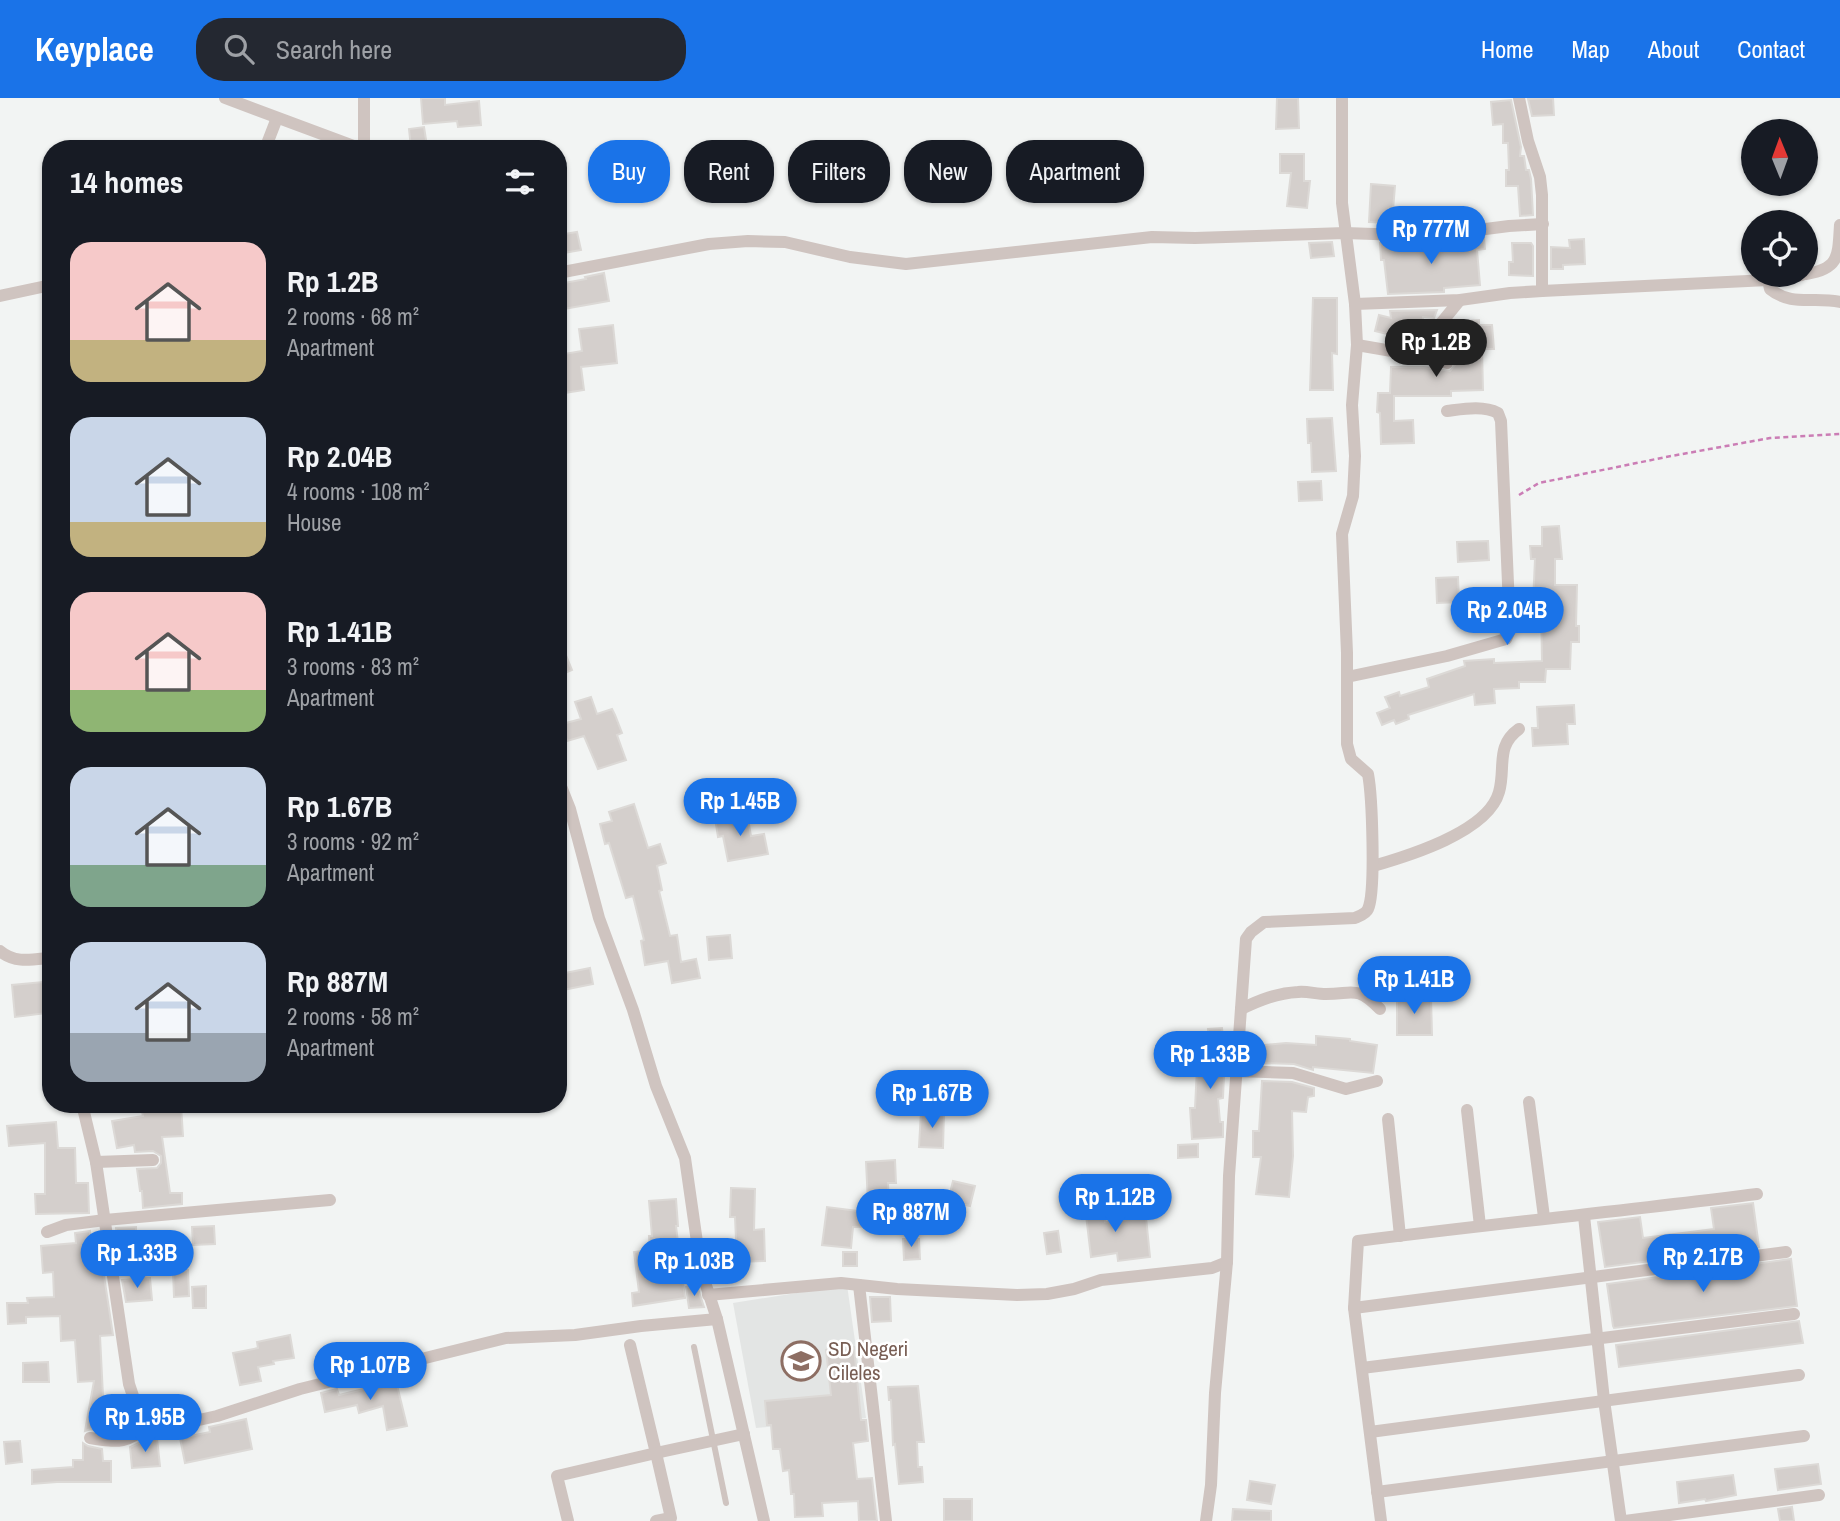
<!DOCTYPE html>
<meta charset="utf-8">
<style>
body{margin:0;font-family:"Archivo Narrow",sans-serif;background:#242831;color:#f1f3f6;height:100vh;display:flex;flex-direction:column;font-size:26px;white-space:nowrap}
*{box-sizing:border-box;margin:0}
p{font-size:23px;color:#9ea1a6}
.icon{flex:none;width:38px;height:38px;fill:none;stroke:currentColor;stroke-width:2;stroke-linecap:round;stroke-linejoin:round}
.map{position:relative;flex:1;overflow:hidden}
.side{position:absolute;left:42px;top:42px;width:525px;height:973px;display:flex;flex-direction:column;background:#171b24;border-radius:28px;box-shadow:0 2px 5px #0004}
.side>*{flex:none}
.top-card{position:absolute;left:588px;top:42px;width:665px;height:63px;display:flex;gap:14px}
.needle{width:46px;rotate:359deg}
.buttons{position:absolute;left:1741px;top:21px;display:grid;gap:14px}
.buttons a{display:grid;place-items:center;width:77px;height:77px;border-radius:50%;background:#171b24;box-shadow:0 2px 5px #0004;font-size:35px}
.price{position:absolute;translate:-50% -60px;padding:0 16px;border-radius:24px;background:#1a73e8;color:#fff;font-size:23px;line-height:46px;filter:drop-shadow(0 2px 4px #0008)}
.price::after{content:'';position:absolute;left:50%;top:42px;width:21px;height:16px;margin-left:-10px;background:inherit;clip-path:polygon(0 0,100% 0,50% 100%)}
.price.on{background:#222;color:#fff}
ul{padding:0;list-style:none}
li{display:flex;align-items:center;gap:21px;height:175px;padding:0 28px}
li span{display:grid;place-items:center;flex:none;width:196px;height:140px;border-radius:21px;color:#555}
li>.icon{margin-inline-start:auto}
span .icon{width:84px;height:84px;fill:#fffc;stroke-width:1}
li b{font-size:30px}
h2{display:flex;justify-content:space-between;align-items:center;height:84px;padding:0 28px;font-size:30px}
.tag{padding:0 24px;border-radius:28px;background:#171b24;box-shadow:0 2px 5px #0004;font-size:24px;line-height:63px}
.tag.on{background:#1a73e8;color:#fff}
header{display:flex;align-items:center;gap:42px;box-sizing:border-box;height:98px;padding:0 35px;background:#1a73e8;color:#fff}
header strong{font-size:33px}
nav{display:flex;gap:38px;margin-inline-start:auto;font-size:24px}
.search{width:490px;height:63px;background:#242831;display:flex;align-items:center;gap:18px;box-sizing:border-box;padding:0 24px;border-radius:28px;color:#9ea1a6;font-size:26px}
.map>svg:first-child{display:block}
.education{fill:#e3e5e4}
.building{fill:#d4cfcc;stroke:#dcd9d6;stroke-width:2}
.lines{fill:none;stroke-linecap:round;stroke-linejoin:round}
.path{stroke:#cb7db5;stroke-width:2.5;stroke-dasharray:5 3.5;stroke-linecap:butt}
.service{stroke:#cfc4c0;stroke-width:6}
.minor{stroke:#cfc4c0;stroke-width:12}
.labels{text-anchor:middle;stroke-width:5;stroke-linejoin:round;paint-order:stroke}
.education-label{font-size:21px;fill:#785e54;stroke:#fff;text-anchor:start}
</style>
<header>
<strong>Keyplace</strong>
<div class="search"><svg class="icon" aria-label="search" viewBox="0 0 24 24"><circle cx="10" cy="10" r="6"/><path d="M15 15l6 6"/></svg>Search here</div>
<nav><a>Home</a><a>Map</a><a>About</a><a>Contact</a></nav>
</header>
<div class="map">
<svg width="1840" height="1423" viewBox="0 0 1840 1423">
<rect width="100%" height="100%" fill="#f2f4f3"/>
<path class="education" d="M847,1187L866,1320L756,1330L733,1205Z"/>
<g class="building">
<path d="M421,0H445V7L479,3L481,27L458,29L457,23L423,26Z"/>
<path d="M1277,0H1298L1299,30L1276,31Z"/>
<path d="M1553,0L1554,17L1532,18L1528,1Z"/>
<path d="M1511,2L1521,49L1520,58H1524L1526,72H1529L1531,81L1533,117L1520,118L1518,88H1506V72H1509L1508,45H1503V26L1493,27L1491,4Z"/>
<path d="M424,29L427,48L411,50L409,31Z"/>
<path d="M1280,56H1304V83H1310L1307,110L1287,108L1291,75H1280Z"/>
<path d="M1371,86L1395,88L1393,112L1389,111L1388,125L1369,124Z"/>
<path d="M577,134L581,152L558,156V137Z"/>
<path d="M1484,140L1485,151L1477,152L1480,187L1444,190V194L1388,196L1384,162H1381L1380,145L1432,147Z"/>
<path d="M1584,141L1585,166L1563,167V171H1551V149L1570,150L1569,142Z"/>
<path d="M1332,144L1334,158L1311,160L1309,145Z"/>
<path d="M1512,145H1531L1533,148V178L1509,177V164H1513Z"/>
<path d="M604,175L609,203L558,212V195L565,194L564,185L586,181L585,179Z"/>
<path d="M1313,200H1337V256L1332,255L1333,292H1310Z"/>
<path d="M1437,212L1434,220L1423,219L1421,236L1415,243L1375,233L1379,217L1391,220L1390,213Z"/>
<path d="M1479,222V227H1492L1494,251H1482L1483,292L1451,293V298H1394V323L1413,322L1414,345L1381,346L1380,315L1377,314L1378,295H1390L1391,269H1424L1450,273L1456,266L1453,224Z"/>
<path d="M613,227L617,265L581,269L584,292L558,296V257L582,253L579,231Z"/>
<path d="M1332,320L1336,373L1312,374L1311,345H1308L1307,321Z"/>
<path d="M1321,383L1322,402L1299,403L1298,384Z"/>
<path d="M1559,428L1562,461H1555V487H1577L1576,528H1579V544H1571L1570,571H1546L1545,584H1519V590L1494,591L1495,605L1475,607L1474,596L1408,617L1409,621L1396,626L1394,622L1382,627L1377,615L1390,610L1385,599L1399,594L1400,598L1429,589L1427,581L1465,568L1464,563L1494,561V565L1542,563L1541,505H1533L1535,461H1531L1530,448H1542V429Z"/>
<path d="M1488,443L1489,462L1458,464L1457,444Z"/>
<path d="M1458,479L1459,504L1437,505L1436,480Z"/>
<path d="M558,538L572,572L558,578Z"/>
<path d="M591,599L597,616L612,611L615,617L622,635L617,637L626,662L598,671L584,638L567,643L562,626L581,621L575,604Z"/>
<path d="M1574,607L1575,626H1567L1568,646L1533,648L1532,630H1538L1537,609Z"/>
<path d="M634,706L648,750L660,746L666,765L657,768L662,792L659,793L670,838L677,837L681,864L696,861L700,880L672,885L668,863L645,867L641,843L644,842L633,798L626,800L609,745L605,746L600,726L612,723L609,714Z"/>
<path d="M747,715L751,738L764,736L768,756L728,763L723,738L718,739L715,720Z"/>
<path d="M730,837L732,860L709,862L707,839Z"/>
<path d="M590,870L593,886L563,892L560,876Z"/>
<path d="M43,884L47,915L15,919L12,887Z"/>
<path d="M1397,899H1431L1432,937H1397Z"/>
<path d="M1222,930L1225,954L1223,1000L1218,1001L1220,1024H1223V1039L1192,1041L1190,1010H1195L1197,970H1211L1208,931Z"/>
<path d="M1316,938L1350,941V943L1377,947L1373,975L1313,969V972L1294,966L1256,965L1254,948L1286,945L1316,947Z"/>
<path d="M1262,983L1292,984L1314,990V998L1308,999L1306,1014L1292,1013L1293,1058L1289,1099L1256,1096L1261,1059H1253V1033H1259Z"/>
<path d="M181,1007L183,1038L162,1039L170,1095H182V1106L143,1110L142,1093H140L137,1071L157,1070L161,1065V1058L153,1053L135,1054L134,1047L117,1050L112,1023L143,1018L142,1014L162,1013V1008Z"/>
<path d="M921,1013L944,1014L943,1050L919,1049Z"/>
<path d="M56,1024L58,1050H75L76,1085H88L89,1115L36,1116L35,1096H45V1045L9,1048L7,1028Z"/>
<path d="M1198,1046V1059L1178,1060V1047Z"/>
<path d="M895,1062L896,1085H888L889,1110H897L898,1127L853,1129L851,1150L822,1147L827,1109L866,1114L865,1105H868L866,1064Z"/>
<path d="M953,1083L975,1088L970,1108L948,1103Z"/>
<path d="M731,1090L755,1091L754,1132L764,1131L765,1163L737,1164L735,1119H730Z"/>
<path d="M1101,1097L1105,1124L1146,1119L1150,1159L1118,1163L1117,1155L1091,1159L1084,1100Z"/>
<path d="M676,1101L678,1128H676L685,1200L633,1208L632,1195L639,1194L634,1154L650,1152L649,1138H652L649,1103Z"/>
<path d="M1753,1105L1759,1149L1605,1169L1598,1124L1640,1119L1643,1140L1714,1131L1711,1110Z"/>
<path d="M930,1108L931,1123L916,1124L917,1109Z"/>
<path d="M214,1128L215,1146L193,1147L192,1129Z"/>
<path d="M136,1129V1149H118L116,1130Z"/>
<path d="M90,1133V1138H98L113,1237L100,1238L103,1298L125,1301L129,1311L125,1331L101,1326L102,1333L91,1331L85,1333L94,1283L78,1284L75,1242L61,1243L60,1218L26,1219V1225L8,1226L7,1205H28L27,1200L54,1199L53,1174L43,1175L41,1148L76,1145L75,1135Z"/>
<path d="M1058,1133L1061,1154L1047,1156L1044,1135Z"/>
<path d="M903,1141H919L920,1161L904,1162Z"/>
<rect x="843" y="1154" width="14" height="14"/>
<path d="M1791,1161L1797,1208L1614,1230L1613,1228L1607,1186Z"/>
<path d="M188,1172L189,1198L174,1199L173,1173Z"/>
<path d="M150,1180L152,1202L126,1204L122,1182Z"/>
<path d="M206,1188V1210H193L192,1189Z"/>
<path d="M697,1188L704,1209L689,1210L686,1189Z"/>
<path d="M870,1199H890L891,1223L872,1224Z"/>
<path d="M1799,1223L1803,1245L1619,1269L1616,1247Z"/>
<path d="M290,1237L294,1260L273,1263L274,1266L258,1269L261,1283L240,1287L233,1255L258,1250L257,1244Z"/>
<path d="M854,1249L861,1322H866L868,1343L853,1345L857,1381L872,1380L877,1423H859L858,1403L822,1405L823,1418L795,1419L794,1396H791L789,1372L783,1373L780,1351H773L771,1327H767L765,1303L831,1297L826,1252Z"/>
<path d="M48,1264L49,1284H23V1265Z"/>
<path d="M396,1283L407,1328L387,1332L383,1308L359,1315L357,1307L325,1314L321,1295L337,1291L339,1297Z"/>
<path d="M918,1288L924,1344H917L918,1369H922L923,1384L899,1386L895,1346L893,1347L891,1302H889L888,1289Z"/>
<path d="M246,1321L252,1351L185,1365L180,1340L210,1334L209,1329Z"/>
<path d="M157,1340L160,1368L132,1370L130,1349L145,1342Z"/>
<path d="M20,1343L22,1364L6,1366L4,1344Z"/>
<path d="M83,1345L88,1348L102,1351L103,1363H111V1384H57L32,1386V1372L73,1369V1362H83Z"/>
<path d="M1818,1366L1821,1386L1778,1392L1775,1371Z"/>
<path d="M1733,1377L1736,1397L1706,1403L1705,1401L1679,1405L1677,1384Z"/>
<path d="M1250,1383L1275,1387L1271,1406L1247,1402Z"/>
<rect x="944" y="1401" width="28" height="22"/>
<path d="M1792,1409L1794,1423H1780L1778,1411Z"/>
<path d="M1233,1411L1271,1413V1423H1232Z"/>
</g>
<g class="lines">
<path class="path" d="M1519,397L1539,385L1666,359L1770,340L1840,336"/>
<path class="service" d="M694,1249L726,1405"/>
<g class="minor">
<path d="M225,0L362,51"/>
<path d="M265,51L277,20"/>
<path d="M364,51V0"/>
<path d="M558,175L709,146L748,143L785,144L850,159L906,166L1152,139L1195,140L1345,135L1431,138L1509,128L1543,126"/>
<path d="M1806,176C1840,171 1838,157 1840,127"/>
<path d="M1768,182L1770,191C1792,209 1814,198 1840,204"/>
<path d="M1542,193L1768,182L1802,177"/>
<path d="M0,198L51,187"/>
<path d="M1355,206L1460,202L1510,195L1542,193V97L1540,79L1528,43L1519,0"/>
<path d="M1357,247L1415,257L1460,202"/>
<path d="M1415,257L1447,265"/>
<path d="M1347,579L1447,558L1506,541L1510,532L1501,323L1498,315C1483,307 1463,311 1447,313"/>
<path d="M558,681L570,711L599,820L633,912L656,988L685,1060L701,1172L717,1221L764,1423"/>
<path d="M1373,768C1408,758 1488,734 1499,694C1506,670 1495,648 1519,631"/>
<path d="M0,853C14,865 30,862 47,860L51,863"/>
<path d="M1241,911C1260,902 1277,895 1298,894C1307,893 1316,896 1326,896C1354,896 1356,887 1380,911"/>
<path d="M1237,973L1293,975L1346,991L1377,983"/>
<path d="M1529,1004L1544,1119"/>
<path d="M82,1006L96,1064L129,1286L135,1304L145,1320L152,1326L167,1329L217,1318L300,1291L506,1240L575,1237L641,1228L717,1221"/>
<path d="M1467,1012L1480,1128"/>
<path d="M1388,1021L1400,1138"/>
<path d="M96,1064L153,1062"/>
<path d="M1584,1118L1604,1302L1621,1423"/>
<path d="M47,1134L66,1127L105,1122L330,1102"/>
<path d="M859,1187L886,1423"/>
<path d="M708,1197L841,1185L897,1191L1017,1197L1047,1196L1074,1191L1101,1182L1212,1170L1227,1164L1229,1078L1246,841L1251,834L1264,824L1355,820C1359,818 1366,816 1368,811C1376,794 1372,697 1368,676L1351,661L1347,646V555L1342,436L1353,398L1355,358L1352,307L1357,247L1355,206L1342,105V0"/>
<path d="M1354,1210L1786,1154"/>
<path d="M1362,1270L1794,1216"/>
<path d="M1370,1334L1799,1277"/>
<path d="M90,1340C120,1345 127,1345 152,1326"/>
<path d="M1377,1394L1804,1338"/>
<path d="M568,1423L557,1378L656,1355L630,1247"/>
<path d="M656,1423L671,1420L656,1355L744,1336"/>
<path d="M1206,1423L1211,1387L1215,1295L1227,1164"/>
<path d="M1381,1423L1354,1210L1358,1143C1491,1126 1624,1113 1757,1096"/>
<path d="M1625,1423L1819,1397"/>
</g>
</g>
<defs>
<g id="school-ring" transform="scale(2.0125)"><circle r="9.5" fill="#fff" stroke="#8d6e63" stroke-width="1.5"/><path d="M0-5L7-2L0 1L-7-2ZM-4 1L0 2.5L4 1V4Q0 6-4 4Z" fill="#8d6e63"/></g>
</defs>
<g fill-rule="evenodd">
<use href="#school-ring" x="801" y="1263"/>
</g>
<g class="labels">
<g class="education-label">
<text x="828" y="1258">SD Negeri<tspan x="828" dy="24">Cileles</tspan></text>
</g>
</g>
</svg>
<div class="buttons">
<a><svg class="needle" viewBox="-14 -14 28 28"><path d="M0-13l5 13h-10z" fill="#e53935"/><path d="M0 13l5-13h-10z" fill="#9ea1a6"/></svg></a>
<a><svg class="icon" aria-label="locate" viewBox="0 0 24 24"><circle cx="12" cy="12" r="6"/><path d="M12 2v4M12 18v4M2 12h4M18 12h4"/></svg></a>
</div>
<b class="price" style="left:1431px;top:168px">Rp 777M</b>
<b class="price on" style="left:1436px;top:281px">Rp 1.2B</b>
<b class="price" style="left:1507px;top:549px">Rp 2.04B</b>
<b class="price" style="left:740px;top:740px">Rp 1.45B</b>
<b class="price" style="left:1414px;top:918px">Rp 1.41B</b>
<b class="price" style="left:1210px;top:993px">Rp 1.33B</b>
<b class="price" style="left:932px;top:1032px">Rp 1.67B</b>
<b class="price" style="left:1115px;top:1136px">Rp 1.12B</b>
<b class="price" style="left:911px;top:1151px">Rp 887M</b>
<b class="price" style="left:137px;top:1192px">Rp 1.33B</b>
<b class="price" style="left:1703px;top:1196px">Rp 2.17B</b>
<b class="price" style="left:694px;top:1200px">Rp 1.03B</b>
<b class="price" style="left:370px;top:1304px">Rp 1.07B</b>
<b class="price" style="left:145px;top:1356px">Rp 1.95B</b>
<div class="top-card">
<a class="tag on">Buy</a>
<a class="tag">Rent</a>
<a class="tag">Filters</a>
<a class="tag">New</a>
<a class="tag">Apartment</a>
</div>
<section class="side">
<h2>14 homes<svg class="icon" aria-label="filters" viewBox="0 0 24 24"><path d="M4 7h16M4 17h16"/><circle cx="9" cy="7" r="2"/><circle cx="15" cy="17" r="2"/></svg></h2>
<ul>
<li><span style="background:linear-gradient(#f6c9c9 70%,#c2b280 0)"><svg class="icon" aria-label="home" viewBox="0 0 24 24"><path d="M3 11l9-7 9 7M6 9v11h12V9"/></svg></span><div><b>Rp 1.2B</b><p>2 rooms · 68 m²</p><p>Apartment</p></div></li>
<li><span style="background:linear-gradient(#c9d6e8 75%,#c2b280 0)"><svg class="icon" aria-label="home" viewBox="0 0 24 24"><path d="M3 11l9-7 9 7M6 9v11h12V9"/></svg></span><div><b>Rp 2.04B</b><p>4 rooms · 108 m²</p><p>House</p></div></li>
<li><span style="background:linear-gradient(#f6c9c9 70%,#8fb573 0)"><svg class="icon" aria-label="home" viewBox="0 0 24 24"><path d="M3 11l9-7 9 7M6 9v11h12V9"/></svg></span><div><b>Rp 1.41B</b><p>3 rooms · 83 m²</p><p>Apartment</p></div></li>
<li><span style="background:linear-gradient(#c9d6e8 70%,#7fa58c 0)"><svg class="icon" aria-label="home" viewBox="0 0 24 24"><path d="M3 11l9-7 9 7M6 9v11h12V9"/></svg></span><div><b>Rp 1.67B</b><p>3 rooms · 92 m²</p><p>Apartment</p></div></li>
<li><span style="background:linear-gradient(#c9d6e8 65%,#9aa5b1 0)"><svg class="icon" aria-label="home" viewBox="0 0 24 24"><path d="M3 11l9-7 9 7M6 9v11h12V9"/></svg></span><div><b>Rp 887M</b><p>2 rooms · 58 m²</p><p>Apartment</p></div></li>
</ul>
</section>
</div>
